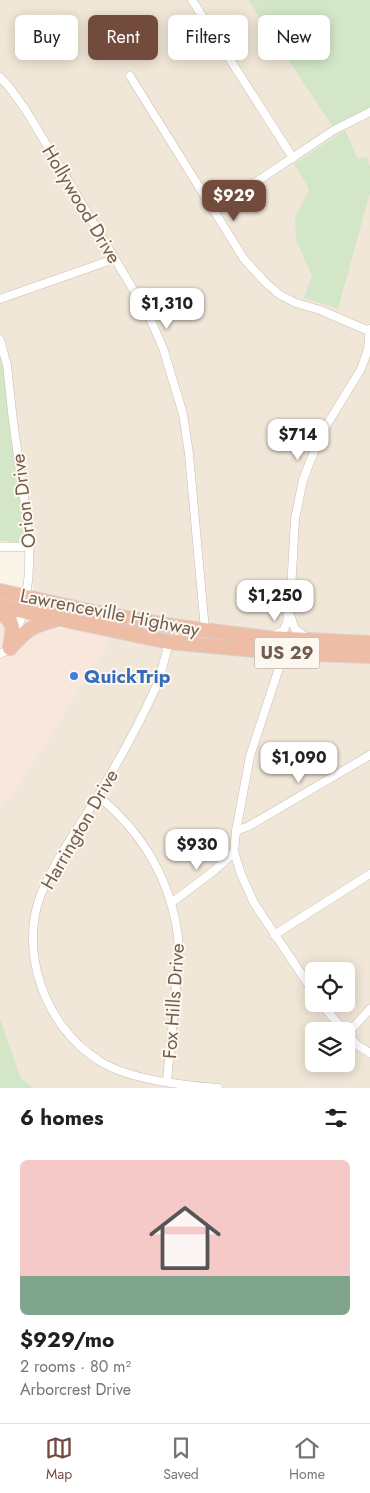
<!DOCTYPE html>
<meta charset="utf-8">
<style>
body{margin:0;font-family:Jost,sans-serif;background:#f6f6f6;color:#202124;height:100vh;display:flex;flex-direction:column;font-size:19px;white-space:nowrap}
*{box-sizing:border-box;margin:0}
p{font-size:16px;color:#757577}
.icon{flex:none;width:28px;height:28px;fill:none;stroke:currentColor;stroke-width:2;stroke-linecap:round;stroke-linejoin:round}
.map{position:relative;height:1088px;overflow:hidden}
.side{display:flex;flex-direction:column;background:#fff;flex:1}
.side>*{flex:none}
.banner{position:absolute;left:15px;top:15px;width:340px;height:45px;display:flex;gap:10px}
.tools{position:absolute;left:305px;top:962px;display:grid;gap:10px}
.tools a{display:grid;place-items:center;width:50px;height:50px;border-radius:8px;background:#fff;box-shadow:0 2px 12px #0003;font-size:25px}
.price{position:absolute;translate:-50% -42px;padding:0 11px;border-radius:10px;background:#fff;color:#222;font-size:16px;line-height:32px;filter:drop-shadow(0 1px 2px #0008)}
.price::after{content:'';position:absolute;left:50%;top:30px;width:15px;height:11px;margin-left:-8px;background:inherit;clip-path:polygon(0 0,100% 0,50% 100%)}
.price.current{background:#724b3d;color:#fff}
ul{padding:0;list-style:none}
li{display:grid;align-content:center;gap:10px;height:265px;padding:0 20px}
li span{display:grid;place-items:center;height:155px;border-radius:8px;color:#555}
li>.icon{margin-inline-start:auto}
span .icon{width:90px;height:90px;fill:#fffc;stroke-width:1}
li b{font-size:21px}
h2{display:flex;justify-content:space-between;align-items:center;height:60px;padding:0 20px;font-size:21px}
.chip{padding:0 18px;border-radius:8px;background:#fff;box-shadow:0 2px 12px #0003;font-size:18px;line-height:45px}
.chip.current{background:#724b3d;color:#fff}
.tabs{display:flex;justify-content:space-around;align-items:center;height:70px;border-top:1px solid #e0e0e0;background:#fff;font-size:14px;color:#757577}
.tabs a{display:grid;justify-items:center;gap:2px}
.tabs .current{color:#724b3d}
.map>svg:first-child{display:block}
.residential{fill:#f1e7d8;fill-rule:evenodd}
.commercial{fill:#f9e7de}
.green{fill:#d3e7c8}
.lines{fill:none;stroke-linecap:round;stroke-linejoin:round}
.street-casing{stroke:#cbbdaf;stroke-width:9}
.highway-casing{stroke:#d8d2ce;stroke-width:16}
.street{stroke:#fff;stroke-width:8}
.highway{stroke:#eebda6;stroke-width:14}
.shop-dot{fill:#3f7fe0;stroke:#fdf8ef;stroke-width:2}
.labels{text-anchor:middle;stroke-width:4;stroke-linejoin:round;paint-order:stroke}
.shield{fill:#fdf8ef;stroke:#9c8c7f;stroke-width:1}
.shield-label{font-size:18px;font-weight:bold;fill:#725d4f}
.street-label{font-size:19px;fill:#725d4f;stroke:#fdf8ef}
.shop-label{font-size:19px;font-weight:bold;fill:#366cbe;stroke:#fdf8ef;text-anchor:start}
</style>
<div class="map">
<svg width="370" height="1088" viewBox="0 0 370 1088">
<rect width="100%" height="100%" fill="#faf4e9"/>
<path class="residential" d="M0,0H248L332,126L370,107V1088H34L21,1078L0,1018V809L28,770L121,623L34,593L0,349ZM314,971H346V1004H314ZM314,1031H346V1064H314Z"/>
<path class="commercial" d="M0,618L36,631L121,623L28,770L0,809Z"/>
<g class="green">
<path d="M248,0H370V107L332,126Z"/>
<path d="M345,130L358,159L367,157L370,167V193L338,309L304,298L312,276L296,240L295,218L309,189L294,164Z"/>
<path d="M0,349L10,376L27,543L0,541Z"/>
<path d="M0,1018L21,1078L34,1088H0Z"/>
</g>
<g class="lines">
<g class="street-casing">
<g id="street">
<path d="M192,0L293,158"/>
<path d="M130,76L244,259L265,282L280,295L296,303L320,310L369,331"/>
<path d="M0,77L10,88L27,112L149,316L163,348L183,414L189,454L205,630"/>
<path d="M214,210L334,130L370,112"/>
<path d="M0,299L114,259"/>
<path d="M0,340L7,365C10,398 14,431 19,464C28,524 38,574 16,634"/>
<path d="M0,547H30"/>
<path d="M290,615L295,629L306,637"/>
<path d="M272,636L283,631L287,623L291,591L295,519L303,480L320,436L361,369L368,349L370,329"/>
<path d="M169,642C165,658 161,675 155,689C138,727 117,764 96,799C77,830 55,860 41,894C18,952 46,1027 98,1060C128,1080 182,1085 218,1088"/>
<path d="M284,653L250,756L236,831L234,852L241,874L254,903L314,993"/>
<path d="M0,654L8,650L11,645"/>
<path d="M98,796C142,832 171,880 178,937C179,947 178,958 177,968C176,1006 170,1043 167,1081"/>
<path d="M236,831L249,826L370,755"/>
<path d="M171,903L215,870L234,852"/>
<path d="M274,935L370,874"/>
<path d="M321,1004L357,1045L370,1053"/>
<path d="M348,1033L370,1009"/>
</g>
</g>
<g class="highway-casing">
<g id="highway">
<path d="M0,591L98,613L172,626L267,638L370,643"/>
<path d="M0,606L169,642L284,653L370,656"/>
<path d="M0,612C16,623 13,630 10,648"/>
<path d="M10,648C26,630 31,626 55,620"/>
</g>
</g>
<use href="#street" class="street"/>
<use href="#highway" class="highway"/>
</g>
<circle class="shop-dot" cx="74" cy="676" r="5"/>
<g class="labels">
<rect class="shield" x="254.5" y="637.5" width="65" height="31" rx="4"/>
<g class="shield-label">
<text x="287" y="659">US 29</text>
</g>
<g class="street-label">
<text transform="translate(82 204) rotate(59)" y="7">Hollywood Drive</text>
<text transform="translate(23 501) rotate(-97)" y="7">Orion Drive</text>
<text transform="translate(110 612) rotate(11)" y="7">Lawrenceville Highway</text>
<text transform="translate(79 829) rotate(-60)" y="7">Harrington Drive</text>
<text transform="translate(173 1001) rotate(-86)" y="7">Fox Hills Drive</text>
</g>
<g class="shop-label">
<text x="84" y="683">QuickTrip</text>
</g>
</g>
</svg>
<div class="tools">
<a><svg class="icon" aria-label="locate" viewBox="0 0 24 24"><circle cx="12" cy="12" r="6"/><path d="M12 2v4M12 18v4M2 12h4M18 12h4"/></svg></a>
<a><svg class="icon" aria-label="layers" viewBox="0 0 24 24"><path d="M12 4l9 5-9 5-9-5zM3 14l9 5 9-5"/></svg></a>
</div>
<b class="price current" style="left:234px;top:222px">$929</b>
<b class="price" style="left:167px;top:330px">$1,310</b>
<b class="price" style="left:298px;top:461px">$714</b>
<b class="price" style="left:275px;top:622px">$1,250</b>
<b class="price" style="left:299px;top:784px">$1,090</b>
<b class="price" style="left:197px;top:871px">$930</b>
<div class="banner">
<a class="chip">Buy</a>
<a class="chip current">Rent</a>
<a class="chip">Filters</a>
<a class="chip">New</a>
</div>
</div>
<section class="side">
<h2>6 homes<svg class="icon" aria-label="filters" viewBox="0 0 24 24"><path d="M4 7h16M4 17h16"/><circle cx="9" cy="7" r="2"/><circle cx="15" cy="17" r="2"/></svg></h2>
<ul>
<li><span style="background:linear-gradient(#f6c9c9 75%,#7fa58c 0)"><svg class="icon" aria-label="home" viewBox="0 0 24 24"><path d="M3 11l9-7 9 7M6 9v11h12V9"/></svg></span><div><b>$929/mo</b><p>2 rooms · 80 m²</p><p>Arborcrest Drive</p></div></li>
</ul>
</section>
<nav class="tabs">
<a class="current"><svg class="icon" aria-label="map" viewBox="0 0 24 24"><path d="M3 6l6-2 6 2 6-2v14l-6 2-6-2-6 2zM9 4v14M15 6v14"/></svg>Map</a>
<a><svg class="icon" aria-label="saved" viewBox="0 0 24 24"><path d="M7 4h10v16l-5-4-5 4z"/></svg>Saved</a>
<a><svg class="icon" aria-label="home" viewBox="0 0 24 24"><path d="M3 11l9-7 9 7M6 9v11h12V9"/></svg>Home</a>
</nav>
